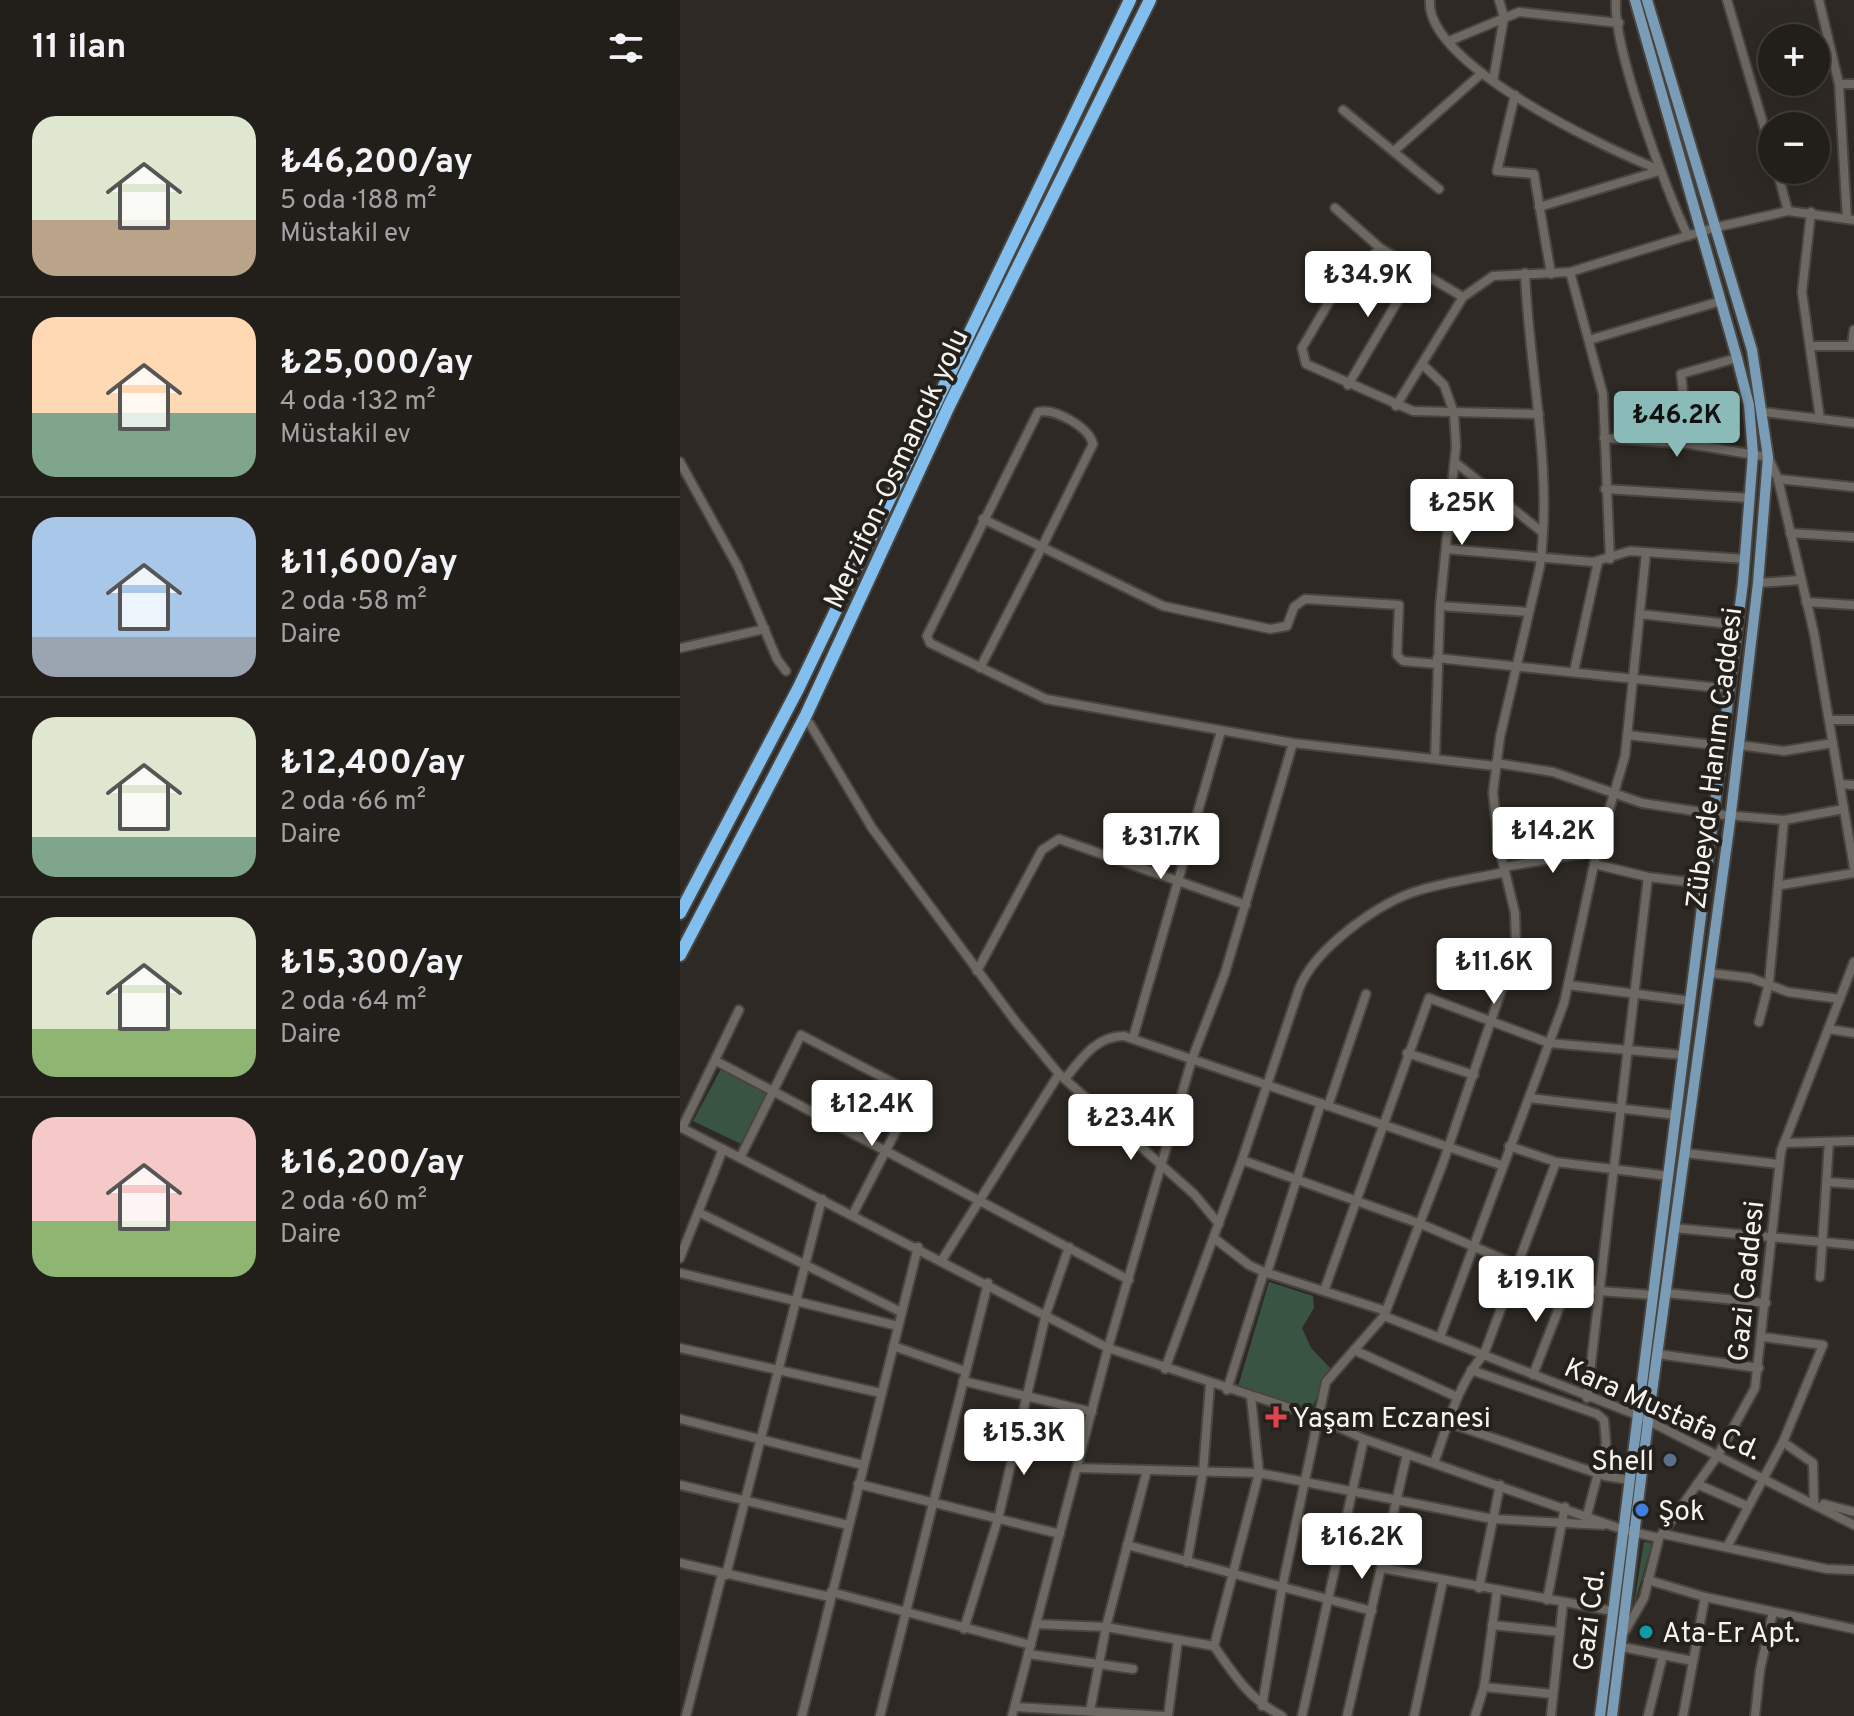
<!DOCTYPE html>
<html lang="tr">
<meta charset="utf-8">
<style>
body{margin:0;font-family:Overpass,sans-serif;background:#2a2724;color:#f1f3f6;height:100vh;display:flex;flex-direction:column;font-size:30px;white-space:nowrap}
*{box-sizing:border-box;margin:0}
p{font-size:26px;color:#a2a2a3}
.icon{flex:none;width:44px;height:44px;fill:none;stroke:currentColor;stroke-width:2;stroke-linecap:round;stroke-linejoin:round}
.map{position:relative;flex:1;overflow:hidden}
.panel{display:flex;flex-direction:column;background:#221f1b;width:680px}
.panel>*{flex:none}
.controls{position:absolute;left:1078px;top:24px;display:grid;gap:16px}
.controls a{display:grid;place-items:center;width:72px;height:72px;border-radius:50%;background:#221f1b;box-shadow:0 8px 32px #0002,0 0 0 2px #3f3d3a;font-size:40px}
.price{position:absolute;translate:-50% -68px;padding:0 18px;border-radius:8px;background:#fff;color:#222;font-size:26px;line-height:52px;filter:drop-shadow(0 2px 4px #0008)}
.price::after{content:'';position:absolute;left:50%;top:48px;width:24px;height:18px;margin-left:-12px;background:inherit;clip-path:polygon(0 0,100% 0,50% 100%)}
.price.on{background:#8bbbb9;color:#111}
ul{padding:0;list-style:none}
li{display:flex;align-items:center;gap:24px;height:200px;padding:0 32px}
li+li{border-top:2px solid #3f3d3a}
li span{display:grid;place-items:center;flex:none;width:224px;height:160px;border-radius:24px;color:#555}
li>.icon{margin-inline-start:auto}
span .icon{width:96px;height:96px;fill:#fffc;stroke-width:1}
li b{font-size:34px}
h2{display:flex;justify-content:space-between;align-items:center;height:96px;padding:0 32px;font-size:34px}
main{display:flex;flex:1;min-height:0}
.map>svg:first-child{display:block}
.green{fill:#3a5443}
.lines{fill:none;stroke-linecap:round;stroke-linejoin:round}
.minor-casing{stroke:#48443f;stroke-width:12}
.major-casing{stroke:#48443f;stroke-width:14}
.highway-casing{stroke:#48443f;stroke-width:16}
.minor{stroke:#6d6862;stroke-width:8}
.major{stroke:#7a9cb6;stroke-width:10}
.highway{stroke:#82beee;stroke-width:12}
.health-dot{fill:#e0444e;stroke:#24201b;stroke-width:3}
.service-dot{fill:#5c6f8a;stroke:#24201b;stroke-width:3}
.shop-dot{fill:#3f7fe0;stroke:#24201b;stroke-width:3}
.culture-dot{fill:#0f9aa8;stroke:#24201b;stroke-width:3}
.labels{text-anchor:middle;stroke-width:8;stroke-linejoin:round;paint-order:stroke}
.street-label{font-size:28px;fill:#f7f4f0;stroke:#24201b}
.poi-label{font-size:28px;fill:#f7f4f0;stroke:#24201b;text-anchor:start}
</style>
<main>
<section class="panel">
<h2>11 ilan<svg class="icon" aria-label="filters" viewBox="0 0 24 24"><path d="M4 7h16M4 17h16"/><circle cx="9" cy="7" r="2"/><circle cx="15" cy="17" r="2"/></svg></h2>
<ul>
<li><span style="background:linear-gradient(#dfe7d0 65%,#b9a48a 0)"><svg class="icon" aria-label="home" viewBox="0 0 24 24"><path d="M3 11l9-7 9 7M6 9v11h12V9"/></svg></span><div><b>₺46,200/ay</b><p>5 oda · 188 m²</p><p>Müstakil ev</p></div></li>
<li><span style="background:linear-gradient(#ffd9b3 60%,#7fa58c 0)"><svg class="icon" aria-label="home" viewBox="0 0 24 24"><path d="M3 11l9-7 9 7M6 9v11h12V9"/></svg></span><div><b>₺25,000/ay</b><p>4 oda · 132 m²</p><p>Müstakil ev</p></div></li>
<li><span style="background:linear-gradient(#a9c7e8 75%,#9aa5b1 0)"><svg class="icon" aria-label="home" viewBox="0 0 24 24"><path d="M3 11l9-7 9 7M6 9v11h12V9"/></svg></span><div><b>₺11,600/ay</b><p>2 oda · 58 m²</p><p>Daire</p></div></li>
<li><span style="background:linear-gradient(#dfe7d0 75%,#7fa58c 0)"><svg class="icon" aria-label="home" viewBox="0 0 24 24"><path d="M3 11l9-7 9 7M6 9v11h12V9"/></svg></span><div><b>₺12,400/ay</b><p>2 oda · 66 m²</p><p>Daire</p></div></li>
<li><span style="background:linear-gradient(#dfe7d0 70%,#8fb573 0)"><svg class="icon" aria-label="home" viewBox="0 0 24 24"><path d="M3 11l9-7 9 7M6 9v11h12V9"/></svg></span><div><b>₺15,300/ay</b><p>2 oda · 64 m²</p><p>Daire</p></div></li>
<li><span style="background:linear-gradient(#f6c9c9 65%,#8fb573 0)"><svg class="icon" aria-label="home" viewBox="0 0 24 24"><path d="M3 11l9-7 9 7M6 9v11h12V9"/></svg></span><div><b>₺16,200/ay</b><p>2 oda · 60 m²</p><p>Daire</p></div></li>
</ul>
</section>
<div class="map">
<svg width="1174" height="1716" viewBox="0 0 1174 1716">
<rect width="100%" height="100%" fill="#2e2924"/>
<g class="green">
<path d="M41,1069L87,1093L61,1144L13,1121Z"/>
<path d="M589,1282L633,1296L634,1308L622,1328L631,1348L651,1369L630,1412L557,1390Z"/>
<path d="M964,1542L972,1543L953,1609Z"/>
</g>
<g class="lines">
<g class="minor-casing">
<g id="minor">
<path d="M750,0C744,64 929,150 980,170"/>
<path d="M936,0C932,46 986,191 1008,236"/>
<path d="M1047,0L1092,154"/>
<path d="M1139,0L1159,84L1167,219"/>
<path d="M769,41L839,12L939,23"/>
<path d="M813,81L824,17L819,0"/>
<path d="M1159,84H1174"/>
<path d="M835,95L817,171L854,174L871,274"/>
<path d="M663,110L759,189"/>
<path d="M714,151L802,73"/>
<path d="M1097,170L1108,211"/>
<path d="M859,207L979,171"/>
<path d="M655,208L700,248L783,297"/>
<path d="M1131,212L1122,292L1140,419"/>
<path d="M700,248L649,302L622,348L626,364L733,411L859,414"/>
<path d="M890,272L923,394L930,559"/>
<path d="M909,340L1041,301"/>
<path d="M1172,345L1174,330"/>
<path d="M1131,346H1174"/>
<path d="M742,364L764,385L774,413L776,446L760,606L755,758"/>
<path d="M668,385L736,270"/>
<path d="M716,406L783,297L813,276L890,272L1033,228L1108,211L1174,220"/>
<path d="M1084,412L1174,423"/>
<path d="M924,438L1009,444L1088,457L1098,479L1134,633L1174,868"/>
<path d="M1009,444L1001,374L1057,358"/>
<path d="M0,462L58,567L97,659L106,671"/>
<path d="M776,463L862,532"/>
<path d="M1098,479L1174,487"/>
<path d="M925,489L1070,498"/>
<path d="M1110,533L1174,537"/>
<path d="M766,549L913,562L950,551L1065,559"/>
<path d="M1078,583L1121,580"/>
<path d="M1126,602L1174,605"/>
<path d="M760,606L848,612"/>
<path d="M960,614L1058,625"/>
<path d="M0,648L85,629"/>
<path d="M757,658L1050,689"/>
<path d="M757,664L723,661L717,655L719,605L625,599L614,607L607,626L590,629L483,606L362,547L413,444C409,427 375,408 358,412L247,636L250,643L366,699L613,743L815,766"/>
<path d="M300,668L362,547L303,519"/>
<path d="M894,671L918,562"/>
<path d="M1149,720H1174"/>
<path d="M130,724L192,828L336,1022L379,1074L514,1194L539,1224"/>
<path d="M947,735L1043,746"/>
<path d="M1059,745L1104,751L1153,743"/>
<path d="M816,763L873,772L962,803L1034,814L1104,820L1164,809"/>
<path d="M1160,784L1174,785"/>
<path d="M914,864L968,877L1026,884"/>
<path d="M824,867L917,851"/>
<path d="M1101,885L1174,873"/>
<path d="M297,971L362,850L379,839L566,905"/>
<path d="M1030,973L1071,978L1108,992L1160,999"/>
<path d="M888,985L1011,1001"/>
<path d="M1079,1022L1089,983L1104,820"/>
<path d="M1148,1029L1174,1033"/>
<path d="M453,1038L541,731"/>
<path d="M727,1053L794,1075"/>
<path d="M36,1061L449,1280"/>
<path d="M385,1079C401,1059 416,1036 444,1036L821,1165"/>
<path d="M849,1098L997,1115"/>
<path d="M648,1106L686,994"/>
<path d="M0,1127L428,1348L637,1417L684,1439L944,1530L979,1538"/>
<path d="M2,1128L59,1010"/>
<path d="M1104,1143L1174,1141"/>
<path d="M829,1146L876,1162L989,1176"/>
<path d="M1005,1153L1098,1164"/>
<path d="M60,1158L121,1035L235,1094L173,1214"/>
<path d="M562,1160L741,1224L879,1283L919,1291L974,1295"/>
<path d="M1148,1182L1174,1184"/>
<path d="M18,1212L221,1312"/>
<path d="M994,1228L1174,1245"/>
<path d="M534,1238L569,1265L584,1272L706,1311"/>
<path d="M0,1258L43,1149"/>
<path d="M262,1260L379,1074"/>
<path d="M0,1273L218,1326"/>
<path d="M587,1273L641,1103"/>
<path d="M1140,1277L1149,1142"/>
<path d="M644,1291L749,998L869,1043L1004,1055"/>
<path d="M986,1293L1086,1303"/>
<path d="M704,1316L763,1163L836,947L835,913L819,847L813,793L820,737L860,566C873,468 849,370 845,273"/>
<path d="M760,1337L884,1003L917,851L945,756L966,553"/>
<path d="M213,1346L285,1371"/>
<path d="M0,1348L201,1393"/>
<path d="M674,1350L777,1397"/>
<path d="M977,1354L1079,1368"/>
<path d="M485,1369L562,1160L619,989C634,949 699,902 740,890C767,882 797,878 825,872"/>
<path d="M791,1370L917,1414L924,1420L926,1443L907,1515"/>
<path d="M853,1375L888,1285"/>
<path d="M283,1381L412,1412"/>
<path d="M547,1390L584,1272"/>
<path d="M907,1398L968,877"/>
<path d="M0,1419L183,1465"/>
<path d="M769,1423L925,1476L950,1480"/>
<path d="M1103,1442L1133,1463L1134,1502"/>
<path d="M754,1463C768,1425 777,1385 804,1354L876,1162"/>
<path d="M397,1468L579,1473L813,1519L923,1525"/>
<path d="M178,1484L380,1534"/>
<path d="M1017,1484L1067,1506"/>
<path d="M0,1485L168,1525"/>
<path d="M1144,1504L1174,1512"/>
<path d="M983,1534L1147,1569L1174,1570"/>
<path d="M447,1545L692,1611"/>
<path d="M1047,1547L1103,1442L1143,1345L1083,1337"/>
<path d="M507,1562L523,1472L530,1384"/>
<path d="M0,1563L150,1597"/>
<path d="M702,1568L933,1611"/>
<path d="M46,1575L142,1199"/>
<path d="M968,1580L1025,1597L1174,1629"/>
<path d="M799,1588L820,1485"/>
<path d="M151,1592L351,1645"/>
<path d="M867,1600L885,1507"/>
<path d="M356,1624L426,1627L534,1646C554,1675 570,1700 602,1716"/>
<path d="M812,1625L880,1632"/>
<path d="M284,1629L318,1519L366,1314L389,1247"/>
<path d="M945,1631L964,1598L979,1538L1038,1455L1075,1388L1101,1151L1174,962"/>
<path d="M534,1646L579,1473L571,1397"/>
<path d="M942,1647L1013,1661"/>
<path d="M348,1654L453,1669"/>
<path d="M804,1687L873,1694"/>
<path d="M582,1706L602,1588L646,1382L704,1316L957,1415L1174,1525"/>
<path d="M335,1707L483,1716"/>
<path d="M410,1711L426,1627L467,1470"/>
<path d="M6,1716L42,1574"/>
<path d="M122,1716L238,1247"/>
<path d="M200,1716L308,1283"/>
<path d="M332,1716L428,1348L512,1059L545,973L613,743"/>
<path d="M488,1716L498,1640"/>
<path d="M622,1716L684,1439"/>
<path d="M667,1716L727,1454"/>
<path d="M734,1716L763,1581"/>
<path d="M795,1716L804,1687L817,1591"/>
<path d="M871,1716L883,1603"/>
<path d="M968,1716L983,1655"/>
<path d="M1003,1716L1025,1597"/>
<path d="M1075,1716L1080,1670L1093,1612"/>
</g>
</g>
<g class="major-casing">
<g id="major">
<path d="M920,1716L1063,582L1073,454L1069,405L1057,358L955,0"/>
<path d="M932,1716L968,1421L1050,821L1078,583L1088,457L1072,350L967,0"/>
</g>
</g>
<g class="highway-casing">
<g id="highway">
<path d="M0,913L118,689L450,0"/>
<path d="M0,955L126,715L269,406L470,0"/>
</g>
</g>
<use href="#minor" class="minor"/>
<use href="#major" class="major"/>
<use href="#highway" class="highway"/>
</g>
<path class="health-dot" d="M592 1405h8v8h8v8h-8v8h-8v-8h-8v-8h8z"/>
<circle class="service-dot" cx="990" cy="1460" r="8"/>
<circle class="shop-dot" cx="962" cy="1510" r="8"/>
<circle class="culture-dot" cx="966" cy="1632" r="8"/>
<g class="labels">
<g class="street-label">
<text transform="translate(215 468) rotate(-65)" y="10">Merzifon-Osmancık yolu</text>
<text transform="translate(1033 758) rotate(-83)" y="10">Zübeyde Hanım Caddesi</text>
<text transform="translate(1065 1281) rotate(-84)" y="10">Gazi Caddesi</text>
<text transform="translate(983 1408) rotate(24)" y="10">Kara Mustafa Cd.</text>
<text transform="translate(908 1620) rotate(-83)" y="10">Gazi Cd.</text>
</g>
<g class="poi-label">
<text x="612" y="1427">Yaşam Eczanesi</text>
<text x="974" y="1470" text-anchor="end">Shell</text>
<text x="978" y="1520">Şok</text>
<text x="982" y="1642">Ata-Er Apt.</text>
</g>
</g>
</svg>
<div class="controls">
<a>+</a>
<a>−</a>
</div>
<b class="price" style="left:688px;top:319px">₺34.9K</b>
<b class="price on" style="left:997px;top:459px">₺46.2K</b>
<b class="price" style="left:782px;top:547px">₺25K</b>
<b class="price" style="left:873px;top:875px">₺14.2K</b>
<b class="price" style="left:481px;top:881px">₺31.7K</b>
<b class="price" style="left:814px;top:1006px">₺11.6K</b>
<b class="price" style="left:192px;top:1148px">₺12.4K</b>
<b class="price" style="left:451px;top:1162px">₺23.4K</b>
<b class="price" style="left:856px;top:1324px">₺19.1K</b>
<b class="price" style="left:344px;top:1477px">₺15.3K</b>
<b class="price" style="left:682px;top:1581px">₺16.2K</b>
</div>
</main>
